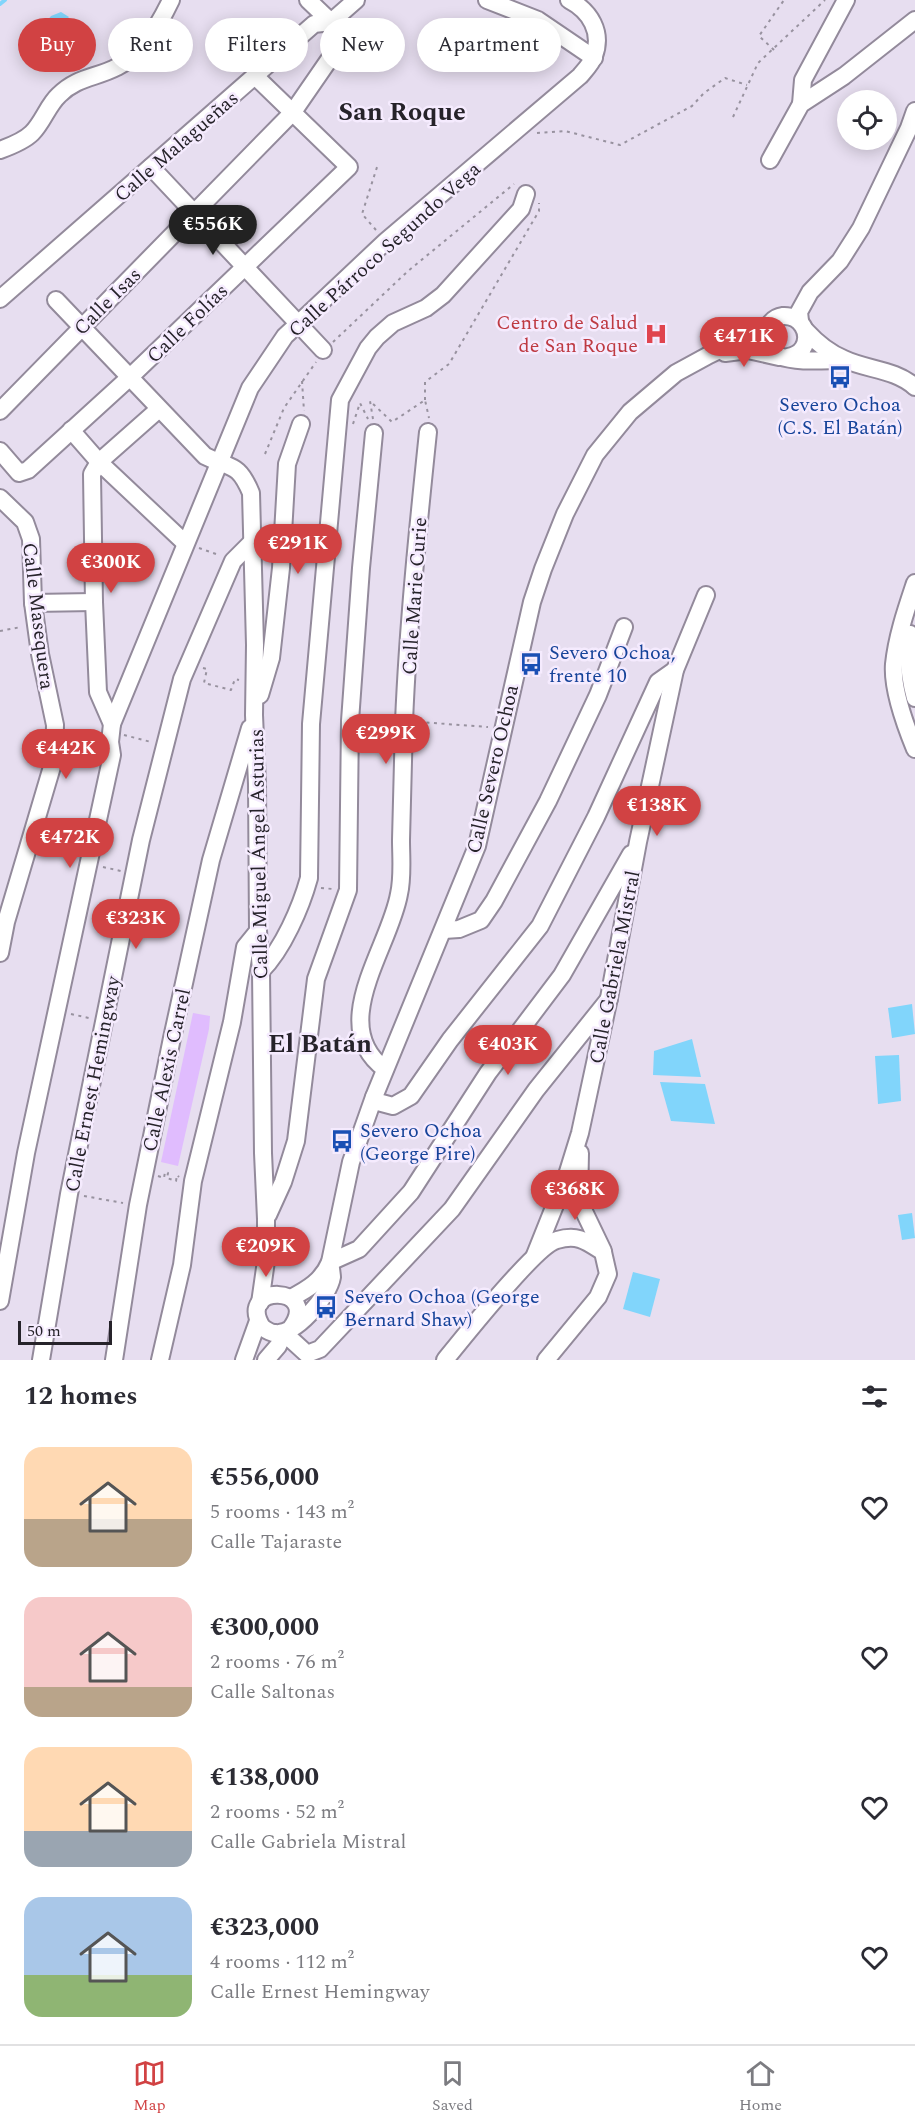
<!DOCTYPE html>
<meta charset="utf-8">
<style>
body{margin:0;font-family:Spectral,serif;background:#f7f7f7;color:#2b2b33;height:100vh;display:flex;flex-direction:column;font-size:22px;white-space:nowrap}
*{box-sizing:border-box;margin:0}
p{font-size:20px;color:#7c7c81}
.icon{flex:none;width:33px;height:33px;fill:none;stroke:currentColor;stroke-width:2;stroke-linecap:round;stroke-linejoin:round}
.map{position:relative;height:1360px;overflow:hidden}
.drawer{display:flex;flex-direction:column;background:#fff;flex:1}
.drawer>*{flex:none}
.banner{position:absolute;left:18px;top:18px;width:600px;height:54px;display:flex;gap:12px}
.fabs{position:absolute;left:837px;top:90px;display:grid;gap:12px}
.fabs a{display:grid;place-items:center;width:60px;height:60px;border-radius:50%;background:#fff;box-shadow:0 3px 15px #0003;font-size:30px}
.scale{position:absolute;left:18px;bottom:15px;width:94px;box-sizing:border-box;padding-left:6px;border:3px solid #26232a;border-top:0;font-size:16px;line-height:21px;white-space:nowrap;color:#26232a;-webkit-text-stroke:4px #f5ebfe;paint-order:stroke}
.price{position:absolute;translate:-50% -51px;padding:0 14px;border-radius:21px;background:#d14243;color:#fff;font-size:20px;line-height:39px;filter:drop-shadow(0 2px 3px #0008)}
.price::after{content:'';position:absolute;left:50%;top:36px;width:18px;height:14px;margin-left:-9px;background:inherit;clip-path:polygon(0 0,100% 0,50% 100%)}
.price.selected{background:#222;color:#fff}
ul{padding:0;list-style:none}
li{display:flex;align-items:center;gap:18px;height:150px;padding:0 24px}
li span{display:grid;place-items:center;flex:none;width:168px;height:120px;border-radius:18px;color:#555}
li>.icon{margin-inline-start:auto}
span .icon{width:72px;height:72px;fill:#fffc;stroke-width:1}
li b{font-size:26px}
h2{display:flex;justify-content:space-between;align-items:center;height:72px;padding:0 24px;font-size:26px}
.pill{padding:0 21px;border-radius:27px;background:#fff;box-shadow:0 3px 15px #0003;font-size:21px;line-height:54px}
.pill.selected{background:#d14243;color:#fff}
.tabs{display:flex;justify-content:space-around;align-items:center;height:84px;border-top:2px solid #e1e1e2;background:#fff;font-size:16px;color:#7c7c81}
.tabs a{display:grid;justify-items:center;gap:3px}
.tabs .selected{color:#d14243}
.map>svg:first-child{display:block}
.water{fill:#81d5fb}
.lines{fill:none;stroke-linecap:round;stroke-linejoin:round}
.stream{stroke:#81d5fb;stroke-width:4}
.building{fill:#e0bcfe}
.minor-casing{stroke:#938a9b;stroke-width:20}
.path{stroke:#98929f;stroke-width:2;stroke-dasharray:3 4.5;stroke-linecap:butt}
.minor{stroke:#fff;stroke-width:16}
.labels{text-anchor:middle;stroke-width:5;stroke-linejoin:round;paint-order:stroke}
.street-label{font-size:20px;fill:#26232a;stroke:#f5ebfe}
.health-label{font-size:20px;fill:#be3a42;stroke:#f5ebfe;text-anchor:end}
.transit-label{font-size:20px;fill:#164399;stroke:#f5ebfe;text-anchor:start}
.district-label{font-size:26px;font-weight:bold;fill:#26232a;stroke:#f5ebfe}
</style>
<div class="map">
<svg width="915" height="1360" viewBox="0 0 915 1360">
<rect width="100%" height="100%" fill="#e7def0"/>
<g class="water">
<path d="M61,12L69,17L47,41L38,32L51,16Z"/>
<path d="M912,1004L915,1034L892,1038L888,1008Z"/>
<path d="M692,1039L701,1077L653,1075L654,1051Z"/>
<path d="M899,1055L901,1101L878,1104L875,1056Z"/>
<path d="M660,1082L705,1084L715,1124L671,1121Z"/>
<path d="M912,1213L915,1238L902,1240L898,1215Z"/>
<path d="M633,1272L660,1279L650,1317L623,1309Z"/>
</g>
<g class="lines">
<path class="stream" d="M0,4L5,0"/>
</g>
<path class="building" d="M193,1013L210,1016L209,1029L178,1166L161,1162Z"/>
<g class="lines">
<g class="minor-casing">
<g id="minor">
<path d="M308,0L331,22"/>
<path d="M487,0L538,20L594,58"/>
<path d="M801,104L803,80L846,0"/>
<path d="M0,150C11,146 24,141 32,133C43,122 48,105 59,95C77,77 96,78 117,67C142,55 159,25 171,0"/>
<path d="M770,160L801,104L844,76L915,20"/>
<path d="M151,167L323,350"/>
<path d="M0,299L314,24L331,22L356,0"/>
<path d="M56,300L205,456C231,469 238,462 251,493L255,645L254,715L257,784L258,931L261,971L263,1153L266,1219V1261L260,1303"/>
<path d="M800,321L799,312L810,292L840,261L861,228L909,128L915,111"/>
<path d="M806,331C817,343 829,353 844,359C867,370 895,369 915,387"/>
<path d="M725,353L748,350L779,357"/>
<path d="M788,357C794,356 799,354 803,348C812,333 800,315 783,316C762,319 759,350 779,356C797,363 825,360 844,360"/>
<path d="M0,411L293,112L333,54L336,39L331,22"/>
<path d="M71,430L99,462L185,543"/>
<path d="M0,451L19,473L28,470L129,378L349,167L256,77"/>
<path d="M0,498L25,522L31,539L33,603L40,654L55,725L54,760L6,922L0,953"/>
<path d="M915,583C906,610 897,636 894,664C892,688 906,727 915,749"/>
<path d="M33,603L94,602"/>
<path d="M910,634C907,657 909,676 915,698"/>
<path d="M260,695L271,658L281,568L287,464L301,424"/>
<path d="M112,724L98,692L94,602L92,474L99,462L159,409"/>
<path d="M444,930L459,929L481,920L494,901L548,801L598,695L624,627"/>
<path d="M261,971C283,949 301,907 309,878L311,724L340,400L368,348L377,337L393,323L426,308L443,295L521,209L526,194"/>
<path d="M385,1069C326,1026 390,947 399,894C403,877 401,857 401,840C402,800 403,761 404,722C408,625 418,528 428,432"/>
<path d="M374,1097L378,1102L393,1106L411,1096L450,1040L540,926L596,817L658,682L675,670"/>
<path d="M580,1153L579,1201L603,1251"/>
<path d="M268,1215L283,1182L296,1141L316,979L348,890L350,721L361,568L374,433"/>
<path d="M535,1255L567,1175L580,1133L609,998L638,842L675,670L706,595"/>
<path d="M330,1262L359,1249L411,1192L488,1073L562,975L631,854"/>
<path d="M291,1298C308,1289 322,1281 330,1262L351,1162L374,1097L477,846L532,602L543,569L565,514L595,455L630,412L676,373L709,355L767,327"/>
<path d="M0,1301L26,1153L112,755L110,742L112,724L250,388L285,336L299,323L386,241L580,76C585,70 592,63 594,56C603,32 590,11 569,0"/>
<path d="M291,1328C322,1285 235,1283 262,1327C266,1330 270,1333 275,1333C295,1336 329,1296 332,1277C332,1276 331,1269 331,1268"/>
<path d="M41,1360L69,1194L141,840L182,679L233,561L251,543"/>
<path d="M114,1360L138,1205L172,1038L211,860L250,728"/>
<path d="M160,1360L182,1265L193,1181L232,1022L245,947L258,931"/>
<path d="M244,1360L258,1321"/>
<path d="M266,1360L278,1346L284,1333L307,1354L320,1349L452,1209L536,1090L609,999"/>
<path d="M445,1360C462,1339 537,1245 557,1240C578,1234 586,1241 603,1252L608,1274L598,1297L546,1360"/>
</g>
</g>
<g class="path">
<path d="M774,50L759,36L784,0"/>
<path d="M733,117L758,63L825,0"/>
<path d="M537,133L565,131L620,145L692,106L704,93L725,78L747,85"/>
<path d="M376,230L362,214L378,164"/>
<path d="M333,342L408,271L514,184"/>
<path d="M302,381L304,411"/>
<path d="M425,400V382L449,364L539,211V203"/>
<path d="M373,419L370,401L392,422L425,400L429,418"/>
<path d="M353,424L360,403L368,419"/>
<path d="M265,454L284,408L316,362"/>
<path d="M199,548L219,555"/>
<path d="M0,631L21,627"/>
<path d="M203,668L207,669L204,683L231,690L235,679L239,680"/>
<path d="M365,721H390"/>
<path d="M419,722L488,727"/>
<path d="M124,735L151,742"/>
<path d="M103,867L121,871"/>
<path d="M321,888L333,889"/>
<path d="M71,1014L89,1018"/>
<path d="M158,1176L164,1178L165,1172L168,1173L167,1178L176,1181L177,1175L179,1177"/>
<path d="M84,1196L123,1203"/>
</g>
<use href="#minor" class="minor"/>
</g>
<defs>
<g id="hospital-bare" transform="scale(1.8)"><path d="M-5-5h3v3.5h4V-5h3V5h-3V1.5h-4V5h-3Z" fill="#e0444e" stroke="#f5ebfe" stroke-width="2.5" paint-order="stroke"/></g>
<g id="bus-bare" transform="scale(1.8)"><path d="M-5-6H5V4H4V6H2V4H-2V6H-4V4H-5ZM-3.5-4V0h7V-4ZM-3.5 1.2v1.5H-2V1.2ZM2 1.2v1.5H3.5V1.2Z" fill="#1a4fb4" stroke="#f5ebfe" stroke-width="2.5" paint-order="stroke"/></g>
</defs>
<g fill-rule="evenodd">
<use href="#hospital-bare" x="656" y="334"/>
<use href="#bus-bare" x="840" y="377"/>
<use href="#bus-bare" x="531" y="664"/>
<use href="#bus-bare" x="342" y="1141"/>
<use href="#bus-bare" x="326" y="1307"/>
</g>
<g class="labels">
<g class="street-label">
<text transform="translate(176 146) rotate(-41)" y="7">Calle Malagueñas</text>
<text transform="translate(384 249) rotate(-42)" y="7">Calle Párroco Segundo Vega</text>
<text transform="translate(107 301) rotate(-45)" y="7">Calle Isas</text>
<text transform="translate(187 323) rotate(-44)" y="7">Calle Folías</text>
<text transform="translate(414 596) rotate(-86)" y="7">Calle Marie Curie</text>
<text transform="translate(39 616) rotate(83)" y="7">Calle Masequera</text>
<text transform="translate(492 769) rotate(-77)" y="7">Calle Severo Ochoa</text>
<text transform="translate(258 854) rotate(-91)" y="7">Calle Miguel Ángel Asturias</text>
<text transform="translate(614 967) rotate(-79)" y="7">Calle Gabriela Mistral</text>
<text transform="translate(166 1070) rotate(-78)" y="7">Calle Alexis Carrel</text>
<text transform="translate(92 1084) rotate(-79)" y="7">Calle Ernest Hemingway</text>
</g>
<g class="health-label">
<text x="638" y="329">Centro de Salud<tspan x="638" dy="23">de San Roque</tspan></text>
</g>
<g class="transit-label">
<text x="840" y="411" text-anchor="middle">Severo Ochoa<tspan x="840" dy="23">(C.S. El Batán)</tspan></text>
<text x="549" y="659">Severo Ochoa,<tspan x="549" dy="23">frente 10</tspan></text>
<text x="360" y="1137">Severo Ochoa<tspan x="360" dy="23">(George Pire)</tspan></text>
<text x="344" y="1303">Severo Ochoa (George<tspan x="344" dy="23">Bernard Shaw)</tspan></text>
</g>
<g class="district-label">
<text x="402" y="120">San Roque</text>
<text x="320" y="1052">El Batán</text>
</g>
</g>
</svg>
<div class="fabs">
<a><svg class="icon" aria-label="locate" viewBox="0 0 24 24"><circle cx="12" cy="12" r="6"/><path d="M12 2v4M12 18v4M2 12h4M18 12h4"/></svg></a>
</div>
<div class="scale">50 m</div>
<b class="price selected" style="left:213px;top:256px">€556K</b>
<b class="price" style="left:744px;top:368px">€471K</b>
<b class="price" style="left:298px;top:575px">€291K</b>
<b class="price" style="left:111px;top:594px">€300K</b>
<b class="price" style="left:386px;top:765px">€299K</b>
<b class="price" style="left:66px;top:780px">€442K</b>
<b class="price" style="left:657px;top:837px">€138K</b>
<b class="price" style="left:70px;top:869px">€472K</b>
<b class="price" style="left:136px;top:950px">€323K</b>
<b class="price" style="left:508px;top:1076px">€403K</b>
<b class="price" style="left:575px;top:1221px">€368K</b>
<b class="price" style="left:266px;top:1278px">€209K</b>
<div class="banner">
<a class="pill selected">Buy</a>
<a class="pill">Rent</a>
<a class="pill">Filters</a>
<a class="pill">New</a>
<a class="pill">Apartment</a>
</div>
</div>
<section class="drawer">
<h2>12 homes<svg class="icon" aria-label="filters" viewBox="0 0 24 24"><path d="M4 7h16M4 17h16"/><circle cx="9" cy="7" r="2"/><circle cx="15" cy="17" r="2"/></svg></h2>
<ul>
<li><span style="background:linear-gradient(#ffd9b3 60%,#b9a48a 0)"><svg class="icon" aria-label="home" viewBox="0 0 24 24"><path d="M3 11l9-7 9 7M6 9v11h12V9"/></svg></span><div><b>€556,000</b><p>5 rooms · 143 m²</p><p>Calle Tajaraste</p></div><svg class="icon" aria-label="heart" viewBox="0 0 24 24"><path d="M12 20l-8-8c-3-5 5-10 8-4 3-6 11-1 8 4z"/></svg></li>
<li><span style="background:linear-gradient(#f6c9c9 75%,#b9a48a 0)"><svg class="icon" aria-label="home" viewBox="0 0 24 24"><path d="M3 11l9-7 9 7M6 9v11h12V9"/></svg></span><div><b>€300,000</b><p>2 rooms · 76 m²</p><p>Calle Saltonas</p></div><svg class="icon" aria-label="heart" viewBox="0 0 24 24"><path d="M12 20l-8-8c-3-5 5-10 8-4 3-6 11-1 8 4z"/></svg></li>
<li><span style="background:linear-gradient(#ffd9b3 70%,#9aa5b1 0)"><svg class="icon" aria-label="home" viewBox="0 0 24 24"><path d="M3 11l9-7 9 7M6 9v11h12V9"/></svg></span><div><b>€138,000</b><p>2 rooms · 52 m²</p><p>Calle Gabriela Mistral</p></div><svg class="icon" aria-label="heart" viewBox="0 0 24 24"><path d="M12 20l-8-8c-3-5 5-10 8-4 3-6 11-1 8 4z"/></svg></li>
<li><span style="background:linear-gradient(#a9c7e8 65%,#8fb573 0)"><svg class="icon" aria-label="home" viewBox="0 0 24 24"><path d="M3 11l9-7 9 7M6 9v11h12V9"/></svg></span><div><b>€323,000</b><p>4 rooms · 112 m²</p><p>Calle Ernest Hemingway</p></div><svg class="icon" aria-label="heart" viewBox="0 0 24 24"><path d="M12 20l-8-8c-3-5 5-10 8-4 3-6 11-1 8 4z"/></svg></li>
</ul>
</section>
<nav class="tabs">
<a class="selected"><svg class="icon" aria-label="map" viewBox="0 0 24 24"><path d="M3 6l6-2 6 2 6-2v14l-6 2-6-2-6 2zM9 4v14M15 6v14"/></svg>Map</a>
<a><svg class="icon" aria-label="saved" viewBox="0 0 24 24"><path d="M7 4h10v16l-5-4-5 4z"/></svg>Saved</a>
<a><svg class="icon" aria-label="home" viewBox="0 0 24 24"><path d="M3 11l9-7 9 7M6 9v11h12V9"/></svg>Home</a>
</nav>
